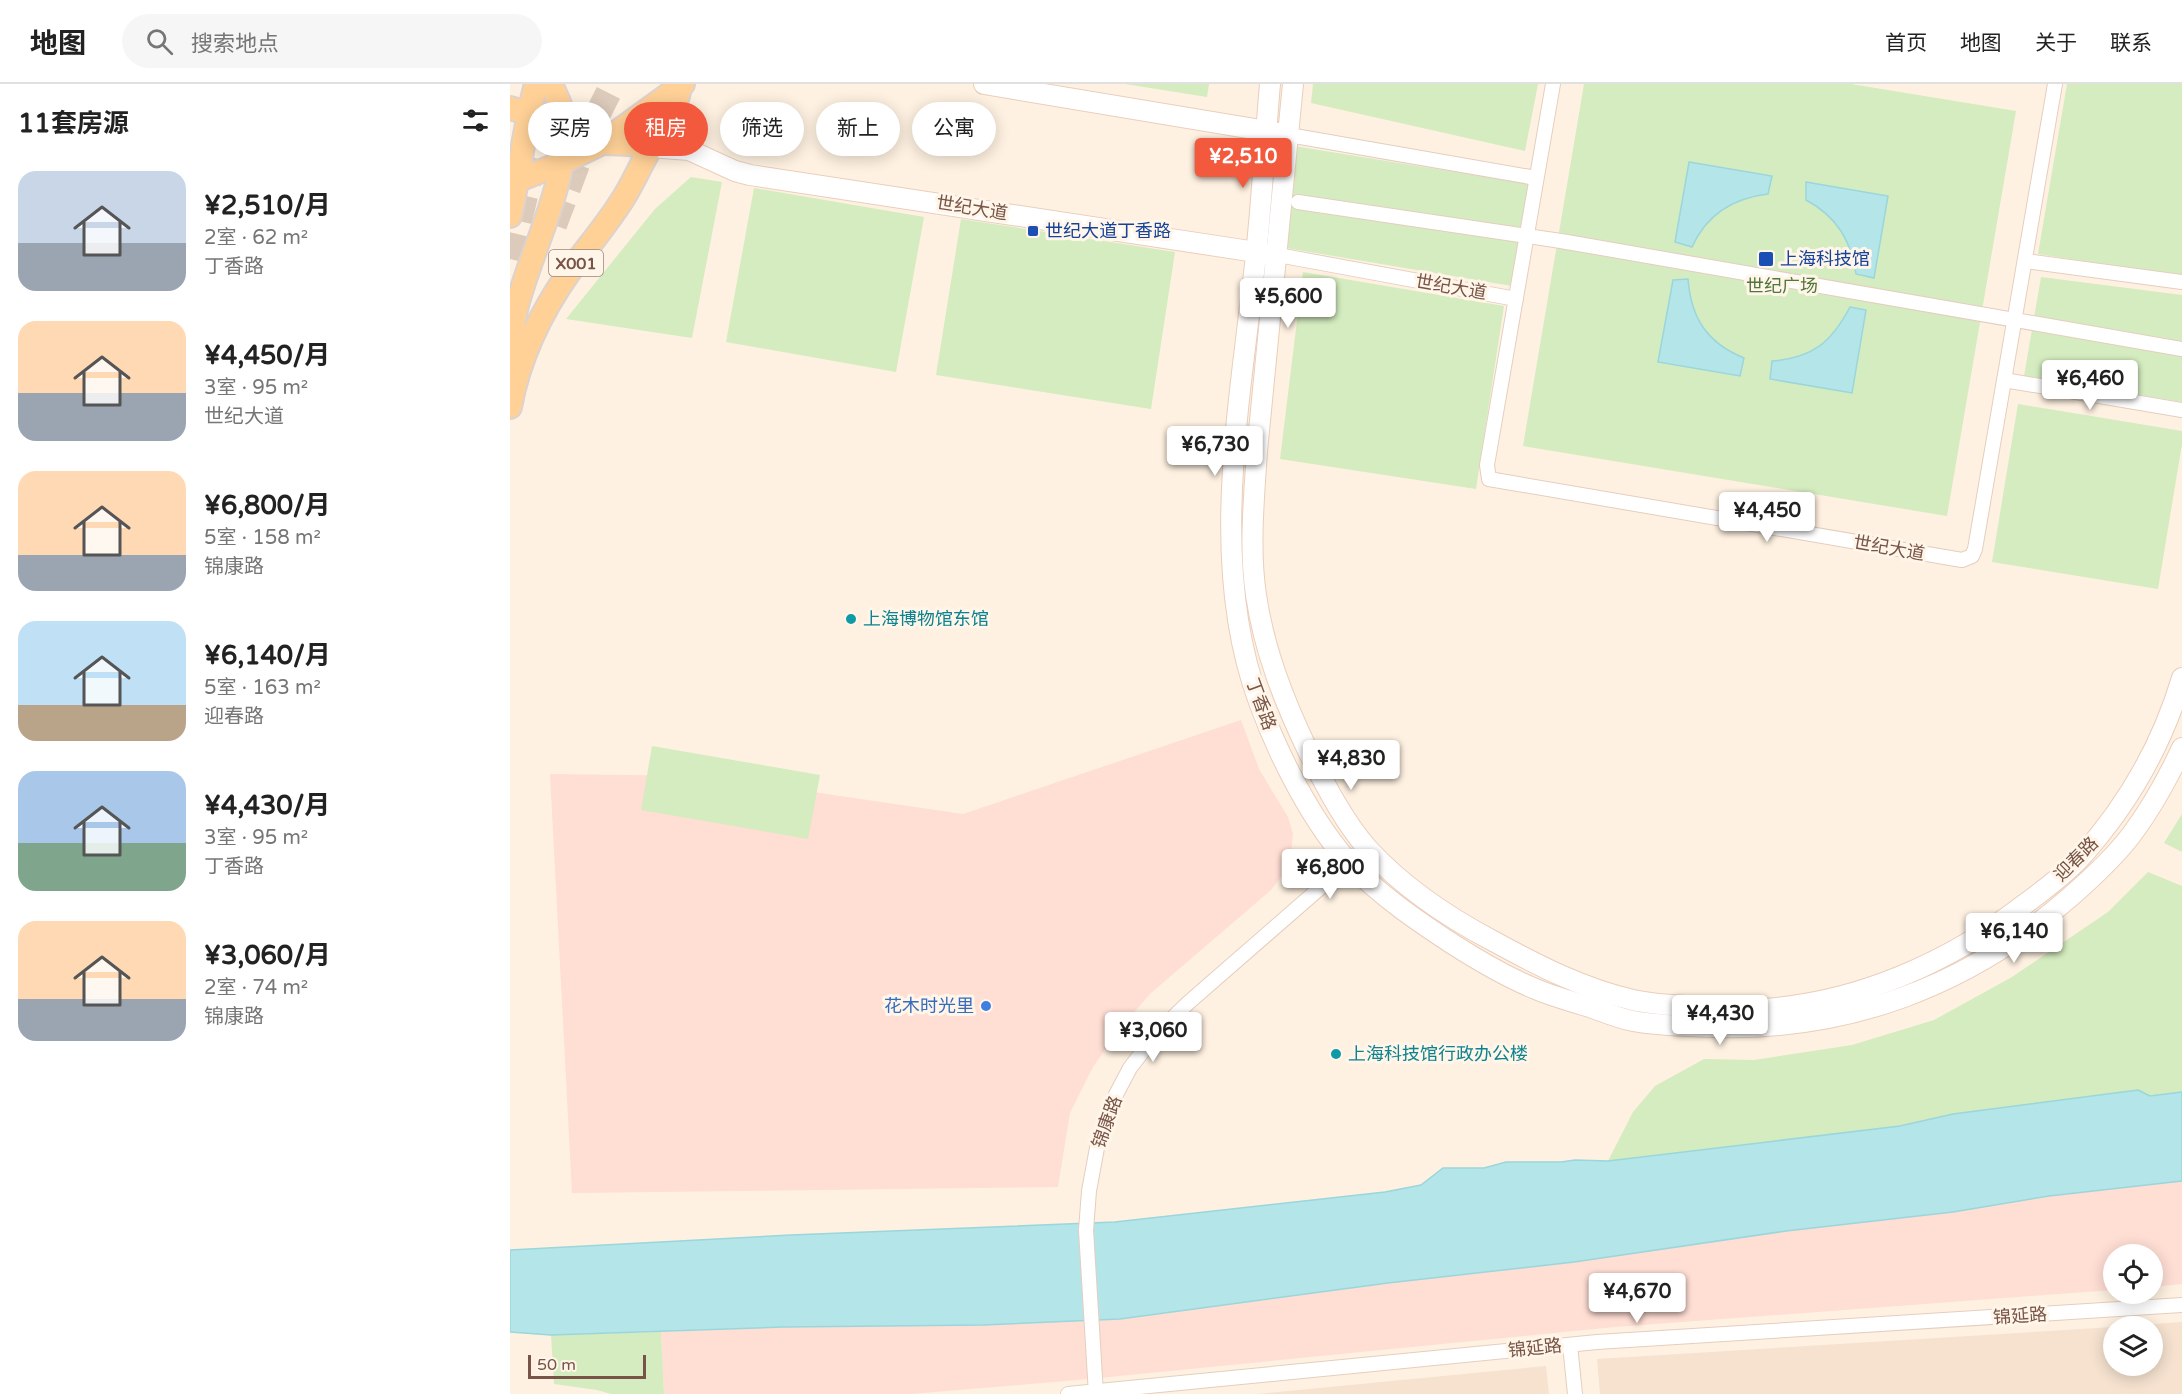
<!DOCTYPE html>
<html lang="zh">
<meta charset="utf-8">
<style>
body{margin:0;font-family:"Varela Round","Noto Sans SC",sans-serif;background:#f6f6f6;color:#222;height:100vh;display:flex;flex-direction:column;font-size:22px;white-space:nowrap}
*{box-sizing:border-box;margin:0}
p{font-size:20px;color:#767676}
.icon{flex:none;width:33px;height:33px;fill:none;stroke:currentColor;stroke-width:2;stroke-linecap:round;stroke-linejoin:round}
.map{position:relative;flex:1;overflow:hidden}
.details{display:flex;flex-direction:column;background:#fff;width:510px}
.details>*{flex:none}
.hud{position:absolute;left:18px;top:18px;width:570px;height:54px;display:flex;gap:12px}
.buttons{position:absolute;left:1593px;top:1160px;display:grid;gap:12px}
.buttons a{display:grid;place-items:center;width:60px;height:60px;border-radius:50%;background:#fff;box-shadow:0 3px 15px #0003;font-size:30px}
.scale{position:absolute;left:18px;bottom:15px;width:118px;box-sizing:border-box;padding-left:6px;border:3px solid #775446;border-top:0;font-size:16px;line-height:21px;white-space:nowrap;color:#775446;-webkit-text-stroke:4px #fff5e9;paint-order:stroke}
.price{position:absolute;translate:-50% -51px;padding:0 14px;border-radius:6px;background:#fff;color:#222;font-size:20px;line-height:39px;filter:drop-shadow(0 2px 3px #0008)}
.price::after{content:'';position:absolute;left:50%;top:36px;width:18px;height:14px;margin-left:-9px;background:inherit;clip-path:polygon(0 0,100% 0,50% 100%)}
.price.selected{background:#f2593d;color:#fff}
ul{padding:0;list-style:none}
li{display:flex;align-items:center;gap:18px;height:150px;padding:0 18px}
li span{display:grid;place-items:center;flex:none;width:168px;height:120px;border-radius:18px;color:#555}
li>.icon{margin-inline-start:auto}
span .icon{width:72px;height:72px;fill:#fffc;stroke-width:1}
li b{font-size:26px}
h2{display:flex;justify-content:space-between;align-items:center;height:72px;padding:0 18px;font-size:26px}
.tag{padding:0 21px;border-radius:27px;background:#fff;box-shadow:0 3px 15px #0003;font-size:21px;line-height:54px}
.tag.selected{background:#f2593d;color:#fff}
header{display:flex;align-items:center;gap:36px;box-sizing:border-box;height:84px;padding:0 30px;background:#fff;border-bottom:2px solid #e0e0e0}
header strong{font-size:28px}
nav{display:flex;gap:33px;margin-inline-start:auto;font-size:21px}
.search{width:420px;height:54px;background:#f6f6f6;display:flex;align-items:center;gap:15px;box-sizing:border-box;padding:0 21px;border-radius:33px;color:#767676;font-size:22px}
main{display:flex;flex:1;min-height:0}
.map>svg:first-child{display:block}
.residential{fill:#f6e2cf}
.commercial{fill:#ffded4}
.green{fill:#d4ecbf}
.water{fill:#b4e5e9;stroke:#9ad6db;stroke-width:1.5}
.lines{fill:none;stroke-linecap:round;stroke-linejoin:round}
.highway-tunnel{stroke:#dccaba;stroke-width:26;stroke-dasharray:26 13;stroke-linecap:butt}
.street-casing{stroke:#e5cebf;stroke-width:16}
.secondary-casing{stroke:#eacebc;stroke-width:22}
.primary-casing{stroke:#dcd3cf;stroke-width:26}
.street{stroke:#fff;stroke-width:14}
.secondary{stroke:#fff;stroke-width:20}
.primary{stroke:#ffd197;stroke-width:22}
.transit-dot{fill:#1a4fb4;stroke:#fff5e9;stroke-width:2}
.culture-dot{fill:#0f9aa8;stroke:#fff5e9;stroke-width:2}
.shop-dot{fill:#3f7fe0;stroke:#fff5e9;stroke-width:2}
.labels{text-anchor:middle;stroke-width:6;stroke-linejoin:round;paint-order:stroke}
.shield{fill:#fff5e9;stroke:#a08477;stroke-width:1.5}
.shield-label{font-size:16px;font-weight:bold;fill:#775446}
.street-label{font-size:18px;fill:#775446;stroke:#fff5e9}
.transit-label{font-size:18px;fill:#164399;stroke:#fff5e9;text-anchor:start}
.park-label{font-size:18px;fill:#51783b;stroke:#fff5e9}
.culture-label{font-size:18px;fill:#0d838f;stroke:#fff5e9;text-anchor:start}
.shop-label{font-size:18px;fill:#366cbe;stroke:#fff5e9;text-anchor:end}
</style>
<header>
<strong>地图</strong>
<div class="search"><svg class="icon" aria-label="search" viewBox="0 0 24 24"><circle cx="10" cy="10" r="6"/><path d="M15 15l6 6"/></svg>搜索地点</div>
<nav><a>首页</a><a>地图</a><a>关于</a><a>联系</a></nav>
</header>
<main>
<section class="details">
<h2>11套房源<svg class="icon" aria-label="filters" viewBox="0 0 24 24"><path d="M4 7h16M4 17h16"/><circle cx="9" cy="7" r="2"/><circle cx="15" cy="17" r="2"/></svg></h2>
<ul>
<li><span style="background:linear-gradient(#c9d6e8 60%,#9aa5b1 0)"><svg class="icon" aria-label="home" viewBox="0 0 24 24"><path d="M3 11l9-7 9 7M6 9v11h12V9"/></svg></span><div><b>¥2,510/月</b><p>2室 · 62 m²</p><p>丁香路</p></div></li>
<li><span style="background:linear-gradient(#ffd9b3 60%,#9aa5b1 0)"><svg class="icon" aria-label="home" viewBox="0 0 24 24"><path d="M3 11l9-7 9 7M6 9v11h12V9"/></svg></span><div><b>¥4,450/月</b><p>3室 · 95 m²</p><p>世纪大道</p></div></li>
<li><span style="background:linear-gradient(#ffd9b3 70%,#9aa5b1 0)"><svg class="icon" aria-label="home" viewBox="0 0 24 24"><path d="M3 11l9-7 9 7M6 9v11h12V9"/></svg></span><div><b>¥6,800/月</b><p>5室 · 158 m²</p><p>锦康路</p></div></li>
<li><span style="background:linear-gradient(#bfe0f5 70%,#b9a48a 0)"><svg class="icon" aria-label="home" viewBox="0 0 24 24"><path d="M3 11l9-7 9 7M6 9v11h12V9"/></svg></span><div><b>¥6,140/月</b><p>5室 · 163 m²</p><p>迎春路</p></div></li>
<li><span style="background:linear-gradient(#a9c7e8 60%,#7fa58c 0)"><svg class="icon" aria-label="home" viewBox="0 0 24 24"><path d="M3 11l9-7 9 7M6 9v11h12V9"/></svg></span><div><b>¥4,430/月</b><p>3室 · 95 m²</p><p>丁香路</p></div></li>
<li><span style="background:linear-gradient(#ffd9b3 65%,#9aa5b1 0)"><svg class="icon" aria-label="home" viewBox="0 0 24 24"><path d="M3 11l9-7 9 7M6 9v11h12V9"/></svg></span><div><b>¥3,060/月</b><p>2室 · 74 m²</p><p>锦康路</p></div></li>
</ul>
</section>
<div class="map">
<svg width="1672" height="1310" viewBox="0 0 1672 1310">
<rect width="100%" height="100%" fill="#fef1e1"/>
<g class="residential">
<path d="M1672,1238V1310H1090L1087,1275L1603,1243L1604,1281H1642V1242H1616Z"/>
<path d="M1036,1282L1039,1310H746Z"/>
</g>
<g class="commercial">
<path d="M731,636L749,685L778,733L783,750L781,769L775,788L761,806L641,909L610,944L583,983L560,1029L548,1103L62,1109L40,690L193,692L453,730Z"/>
<path d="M1672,1097V1200L1643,1203L1642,1170H1604L1603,1206L1105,1243L579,1295L401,1310H154L151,1248L273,1243L473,1241L610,1235L878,1199L1064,1178L1276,1147L1443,1128L1539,1112Z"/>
</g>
<g class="green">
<path d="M615,0H699L697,13Z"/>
<path d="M803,0H1028L1015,67L801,19Z"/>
<path d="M1074,0H1341L1506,27L1437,432L1013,362Z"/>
<path d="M1557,0H1672V193L1528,170Z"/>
<path d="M784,62L1019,100L1002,202L776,164Z"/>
<path d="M181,93L212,98L182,254L56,235L145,125Z"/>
<path d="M244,104L414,133L386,288L216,258Z"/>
<path d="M451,135L665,168L641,325L426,291Z"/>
<path d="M793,188L994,222L966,405L770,375Z"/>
<path d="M1531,193L1672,211V318L1514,292Z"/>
<path d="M1508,320L1672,347V360L1648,505L1482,478Z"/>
<path d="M142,662L310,691L298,755L131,726Z"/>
<path d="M1672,730V768L1654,759Z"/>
<path d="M1638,788L1672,802V1008L1640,1012L1628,1006L1443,1030L1390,1042L1098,1077L1123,1028L1145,1002L1194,975L1244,976L1342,961L1424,936L1502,893L1598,828Z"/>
<path d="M151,1248L154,1310H101L87,1306L44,1300L41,1251Z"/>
</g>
<g class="water">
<path d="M1179,78L1262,92L1258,110C1223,114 1197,130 1182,163L1165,158Z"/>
<path d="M1296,98L1378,112L1364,194L1346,190C1341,156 1326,132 1296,116Z"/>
<path d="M1178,195C1181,234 1197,259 1234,274L1230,292L1148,278L1163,196Z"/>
<path d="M1340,223L1356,226L1342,309L1260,295L1262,277C1302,274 1321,259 1340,223Z"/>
<path d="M1628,1006L1640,1012L1672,1008V1097L1539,1112L1443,1128L1276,1147L1064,1178L878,1199L610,1235L473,1241L273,1243L41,1251L0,1248V1166L281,1151L605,1138L875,1108L911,1101L933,1084H974L996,1078H1051L1065,1076L1098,1077L1390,1042L1443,1030Z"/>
</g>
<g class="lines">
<g class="highway-tunnel">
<path d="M44,141L82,41L103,0"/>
<path d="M0,175L25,70L45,17"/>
</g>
<g class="street-casing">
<g id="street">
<path d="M1043,0L977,381L979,395L1452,476L1462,472L1465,465L1545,0"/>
<path d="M779,51L1026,94"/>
<path d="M788,118L1051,157L1672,265"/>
<path d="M768,171L1006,215"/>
<path d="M1515,177L1672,198"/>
<path d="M1494,296L1672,326"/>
<path d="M1060,1261L1065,1310"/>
<path d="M558,1310L1087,1258L1672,1221"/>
<path d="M586,1310L576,1146L579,1107L587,1064L601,1020L620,984L646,950L678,919L857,763"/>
</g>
</g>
<g class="secondary-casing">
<g id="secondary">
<path d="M474,0L768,49"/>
<path d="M760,0C755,57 752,114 746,171C731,314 697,479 749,618C768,671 803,740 842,782C871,812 906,836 941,859C969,877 998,894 1028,906C1045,913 1063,918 1080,923C1094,928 1108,934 1123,937C1149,942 1177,942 1204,943C1338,947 1458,902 1559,814C1582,794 1604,774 1622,750C1642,723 1658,694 1672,664"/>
<path d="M783,0L747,367C744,415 739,464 746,511C754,566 774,617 798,667C814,699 834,738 858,765C893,803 939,834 985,858C1029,882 1074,905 1123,916C1144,921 1166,921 1187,923C1209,924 1231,926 1252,925C1348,919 1440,878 1515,820C1534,806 1554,791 1570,774C1617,722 1652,661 1672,594"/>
<path d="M141,63L179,66L225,87L240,91L759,170"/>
</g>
</g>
<g class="primary-casing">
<g id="primary">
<path d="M0,24L31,33L54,53L71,58L119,60L141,63"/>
<path d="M9,96L51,79L92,59L173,0"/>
<path d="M0,132C10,88 14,44 26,0"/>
<path d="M3,291C2,268 1,245 7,222C22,162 62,94 53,30C51,20 45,10 41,0"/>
<path d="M0,323C9,274 31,228 60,187C76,165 94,144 109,121C121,104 129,84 140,65C152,43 168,26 170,0"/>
</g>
</g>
<use href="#street" class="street"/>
<use href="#secondary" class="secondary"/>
<use href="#primary" class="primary"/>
</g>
<g class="transit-dot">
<rect x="517" y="141" width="12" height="12" rx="3"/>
<rect x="1248" y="167" width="16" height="16" rx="3"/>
</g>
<g class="culture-dot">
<circle cx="341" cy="535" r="6"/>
<circle cx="826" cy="970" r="6"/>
</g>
<circle class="shop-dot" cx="476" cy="922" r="6"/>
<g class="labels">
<rect class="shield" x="39" y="166" width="54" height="26" rx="4.5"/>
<g class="shield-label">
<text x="66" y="185">X001</text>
</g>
<g class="street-label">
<text transform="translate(462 124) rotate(9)" y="6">世纪大道</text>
<text transform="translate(941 203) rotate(10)" y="6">世纪大道</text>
<text transform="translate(1379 464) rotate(10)" y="6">世纪大道</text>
<text transform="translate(751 620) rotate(70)" y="6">丁香路</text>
<text transform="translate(1566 775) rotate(-45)" y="6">迎春路</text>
<text transform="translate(597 1038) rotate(-70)" y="6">锦康路</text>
<text transform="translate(1510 1232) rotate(-4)" y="6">锦延路</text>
<text transform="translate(1025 1264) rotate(-6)" y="6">锦延路</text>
</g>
<g class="transit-label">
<text x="535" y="153">世纪大道丁香路</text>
<text x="1270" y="181">上海科技馆</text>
</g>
<g class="park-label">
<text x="1272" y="208">世纪广场</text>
</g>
<g class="culture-label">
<text x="353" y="541">上海博物馆东馆</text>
<text x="838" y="976">上海科技馆行政办公楼</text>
</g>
<g class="shop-label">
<text x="464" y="928">花木时光里</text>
</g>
</g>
</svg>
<div class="buttons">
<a><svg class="icon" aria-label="locate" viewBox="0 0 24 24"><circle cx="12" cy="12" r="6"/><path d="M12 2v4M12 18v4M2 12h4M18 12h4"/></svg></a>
<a><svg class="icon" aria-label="layers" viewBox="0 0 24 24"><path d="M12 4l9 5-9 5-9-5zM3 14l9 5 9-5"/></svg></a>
</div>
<div class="scale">50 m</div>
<b class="price selected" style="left:733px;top:105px">¥2,510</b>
<b class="price" style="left:778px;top:245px">¥5,600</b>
<b class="price" style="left:1580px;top:327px">¥6,460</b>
<b class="price" style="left:705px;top:393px">¥6,730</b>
<b class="price" style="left:1257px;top:459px">¥4,450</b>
<b class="price" style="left:841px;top:707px">¥4,830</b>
<b class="price" style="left:820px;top:816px">¥6,800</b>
<b class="price" style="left:1504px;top:880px">¥6,140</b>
<b class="price" style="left:1210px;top:962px">¥4,430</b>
<b class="price" style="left:643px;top:979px">¥3,060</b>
<b class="price" style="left:1127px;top:1240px">¥4,670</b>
<div class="hud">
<a class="tag">买房</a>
<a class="tag selected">租房</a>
<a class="tag">筛选</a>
<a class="tag">新上</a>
<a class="tag">公寓</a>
</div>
</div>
</main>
